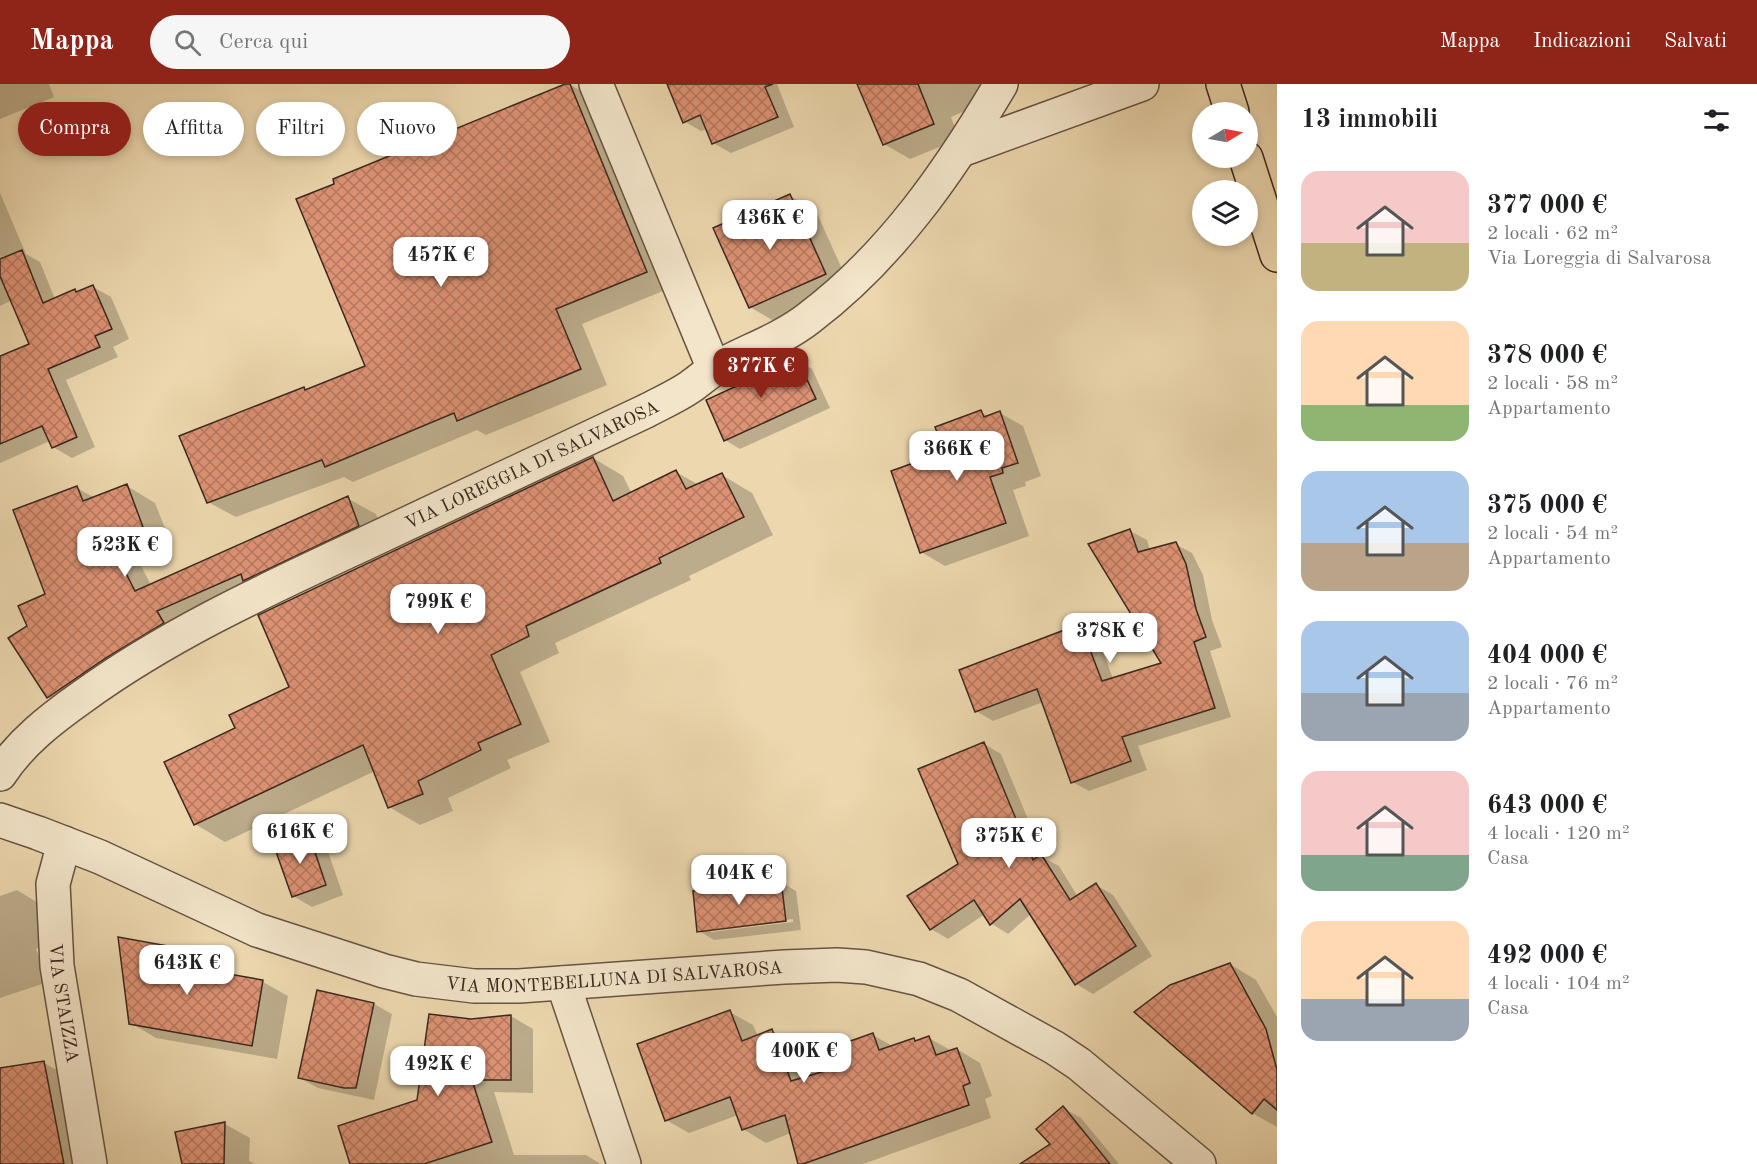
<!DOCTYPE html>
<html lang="it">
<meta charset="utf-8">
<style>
body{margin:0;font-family:"Old Standard TT",serif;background:#f6f6f6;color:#202124;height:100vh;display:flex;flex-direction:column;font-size:22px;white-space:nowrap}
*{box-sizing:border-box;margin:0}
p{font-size:20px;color:#757577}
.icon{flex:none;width:33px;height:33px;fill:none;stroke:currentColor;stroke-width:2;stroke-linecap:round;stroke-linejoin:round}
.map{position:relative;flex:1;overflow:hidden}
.drawer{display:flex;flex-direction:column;background:#fff;width:480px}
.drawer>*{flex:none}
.banner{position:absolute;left:18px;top:18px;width:570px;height:54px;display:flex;gap:12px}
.needle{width:39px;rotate:80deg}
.tools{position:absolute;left:1192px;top:18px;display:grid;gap:12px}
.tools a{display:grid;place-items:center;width:66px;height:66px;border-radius:50%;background:#fff;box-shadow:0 3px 9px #0003;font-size:30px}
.price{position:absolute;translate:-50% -51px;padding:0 14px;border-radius:12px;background:#fff;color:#222;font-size:20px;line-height:39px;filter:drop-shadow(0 2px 3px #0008)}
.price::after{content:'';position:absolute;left:50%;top:36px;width:18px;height:14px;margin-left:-9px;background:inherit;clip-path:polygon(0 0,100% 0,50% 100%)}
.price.active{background:#8f2418;color:#fff}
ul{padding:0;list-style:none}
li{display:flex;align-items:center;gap:18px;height:150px;padding:0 24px}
li span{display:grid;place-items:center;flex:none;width:168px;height:120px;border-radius:18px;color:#555}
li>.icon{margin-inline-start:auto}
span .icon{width:72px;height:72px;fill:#fffc;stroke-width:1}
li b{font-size:26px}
h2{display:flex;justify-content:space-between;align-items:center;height:72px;padding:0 24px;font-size:26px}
.chip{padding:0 21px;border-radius:27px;background:#fff;box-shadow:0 3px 9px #0003;font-size:21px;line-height:54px}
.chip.active{background:#8f2418;color:#fff}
header{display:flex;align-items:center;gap:36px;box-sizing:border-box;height:84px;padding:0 30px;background:#8f2418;color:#fff}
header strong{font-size:28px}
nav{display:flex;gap:33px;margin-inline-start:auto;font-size:21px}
.search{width:420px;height:54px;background:#f6f6f6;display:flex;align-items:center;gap:15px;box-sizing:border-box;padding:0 21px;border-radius:33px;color:#757577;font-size:22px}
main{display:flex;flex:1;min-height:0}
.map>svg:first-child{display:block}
.shadow{fill:#0003;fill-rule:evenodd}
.building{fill:url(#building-cross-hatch);stroke:#3b281f;stroke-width:1.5}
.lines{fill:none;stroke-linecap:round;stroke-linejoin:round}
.minor-casing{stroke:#675443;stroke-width:36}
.major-casing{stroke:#3b281f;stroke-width:36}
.minor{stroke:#f3e5ca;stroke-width:33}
.major{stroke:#ecd7ae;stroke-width:33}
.labels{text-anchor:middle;stroke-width:5;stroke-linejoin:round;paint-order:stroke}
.street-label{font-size:18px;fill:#3b281f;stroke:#f3e5ca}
</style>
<header>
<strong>Mappa</strong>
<div class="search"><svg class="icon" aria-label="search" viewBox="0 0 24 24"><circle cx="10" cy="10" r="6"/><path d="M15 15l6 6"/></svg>Cerca qui</div>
<nav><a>Mappa</a><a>Indicazioni</a><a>Salvati</a></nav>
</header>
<main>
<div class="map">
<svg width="1277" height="1080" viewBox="0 0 1277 1080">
<defs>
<pattern id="building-cross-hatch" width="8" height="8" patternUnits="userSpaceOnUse" patternTransform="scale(1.5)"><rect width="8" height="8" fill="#dd9274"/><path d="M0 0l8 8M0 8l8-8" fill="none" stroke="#b4775f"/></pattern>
</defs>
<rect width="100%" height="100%" fill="#ecd7ae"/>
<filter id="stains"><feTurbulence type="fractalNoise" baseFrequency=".00333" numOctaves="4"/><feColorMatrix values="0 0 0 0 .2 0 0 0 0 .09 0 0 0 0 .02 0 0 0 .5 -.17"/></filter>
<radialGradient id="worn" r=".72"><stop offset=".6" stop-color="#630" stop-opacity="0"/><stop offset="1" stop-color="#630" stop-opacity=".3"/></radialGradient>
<g class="shadow">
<path d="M0,0H49L54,13L0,35Z"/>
<path d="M569,0L596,16L673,203L582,240L607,301L486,351L477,346L353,398L344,393L236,433L208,418L304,305L307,307L367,283Z"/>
<path d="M685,0H777L794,43L731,69L713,59L707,45L701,47L684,37Z"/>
<path d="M866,0H985L991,16L951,33L959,55L910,75L884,60Z"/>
<path d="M0,109L26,170L40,178L55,215L75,207L79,209L93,203L111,213L129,255L113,263L118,273L66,296L95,363L72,374L53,363L50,357L0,379V274L31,260L12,216L0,222Z"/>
<path d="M790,112L816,127L851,205L777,239L750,223Z"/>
<path d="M797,276L812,285L830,324L740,365L725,356Z"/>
<path d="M981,328L989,333L1000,329L1023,342L1041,392L1025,398L1026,402L1013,406L1029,452L945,482L921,468L946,369Z"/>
<path d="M593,374L623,392L632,410L676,388L699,401L722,391L752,409L773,451L689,492L691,496L555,559L559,569L520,588L550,658L507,676L511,684L448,714L453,727L420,741L389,723L375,687L225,758L195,740L237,645Z"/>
<path d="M127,402L155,419L171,459L136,472L151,501L347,414L376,430L386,458L273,512L77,629L48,613L29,542L47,511L77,404L95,414Z"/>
<path d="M1130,447L1147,456L1150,466L1175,460L1192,469L1203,491L1212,536L1222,563L1210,567L1231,633L1138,662L1147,686L1089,707L1072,698L1043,618L993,637L976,627L1080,542L1097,551L1113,595L1163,580Z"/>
<path d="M984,660L1001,670L1044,774L1059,782L1078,813L1096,801L1113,811L1152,872L1093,910L1076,900L1031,830L1008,850L992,840L985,830L948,855L931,845L960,780Z"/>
<path d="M308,752L326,762L343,811L312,823L293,812Z"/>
<path d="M781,798L796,807L801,846L714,856L699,847ZM793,835V838L711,848V845Z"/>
<path d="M17,806L43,822L58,857L36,865L48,898L0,914V812Z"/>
<path d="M174,864L199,879L198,886L263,898L288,912L277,975L156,954L131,939Z"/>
<path d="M1230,880L1256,896L1277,933V1043L1252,1029Z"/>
<path d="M318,908L374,920L392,930L374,1016L318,1004L300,994Z"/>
<path d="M730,928L753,941L758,952L772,947L795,960L807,994L847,982L873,951L894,963L914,956L918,958L929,954L952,967L957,965L980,979L992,1012L985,1015L991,1034L863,1080H800L791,1049L766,1059L743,1045L738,1031L689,1049L666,1036Z"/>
<path d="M511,932L533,945V1009L494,1008L514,1071H586L601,1080H351L418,1017L471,937Z"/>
<path d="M44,979L71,994L87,1080H0V986Z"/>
<path d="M1063,1024L1081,1034L1119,1080H1029L1052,1061Z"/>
<path d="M225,1040L250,1054L249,1077L255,1080H188Z"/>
</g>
<g class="building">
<path d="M565,0H570L647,188L556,225L581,285L457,337L454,329L325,383L322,376L207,419L179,352L304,303L305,306L365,282L296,115L334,100L333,95Z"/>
<path d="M667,0H773L765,3L778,33L712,60L700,31L683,39Z"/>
<path d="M857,0H918L934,40L883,61Z"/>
<path d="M790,110L826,190L749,224L713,144Z"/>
<path d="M22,166L43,219L75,205L76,208L93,201L112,245L95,252L100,263L48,285L77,353L52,364L42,342L0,360V272L29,260L0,192V175Z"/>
<path d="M797,274L816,315L724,357L706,316Z"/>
<path d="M981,326L984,333L1000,327L1018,379L1002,384L1003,389L990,393L1006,439L920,469L891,387L944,368L935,343Z"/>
<path d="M593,373L613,417L676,386L686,405L722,389L744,433L659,474L661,479L526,542L529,552L491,571L521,640L478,659L481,666L418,697L423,710L388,724L363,661L194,741L164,678L235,644L229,631L289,603L258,531Z"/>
<path d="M127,400L143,443L109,456L135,507L348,412L359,442L243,497L241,490L157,527L164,539L106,574L47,614L8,554L27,542L18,522L45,510L13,426L77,402L83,417Z"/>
<path d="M1130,445L1138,468L1176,458L1186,480L1196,525L1206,553L1194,558L1215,624L1122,653L1131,677L1071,699L1037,605L975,628L959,586L1080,540L1102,597L1161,579L1088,460Z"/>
<path d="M984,658L1033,776L1041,770L1070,816L1096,799L1136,862L1075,901L1020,815L990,841L974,816L930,846L907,812L958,780L918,685Z"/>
<path d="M309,750L326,801L292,813L274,762Z"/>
<path d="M781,796L786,837L697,848L693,807Z"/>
<path d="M118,853L174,863L172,880L263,896L252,962L129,940Z"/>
<path d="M1230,879L1266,945L1277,986V1026L1264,1015L1252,1030L1134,928L1170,901Z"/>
<path d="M317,906L374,919L356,1004H344L298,994Z"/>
<path d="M730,926L742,957L772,945L791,997L845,981L839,961L873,949L879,966L914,954L915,957L929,952L936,971L957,964L970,999L963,1002L969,1021L803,1080H798L785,1031L742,1046L730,1013L665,1037L637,960Z"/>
<path d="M429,930L471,935L511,931V996H472L492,1058L424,1080H350L338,1042L417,1016Z"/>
<path d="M44,977L64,1080H0V984Z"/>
<path d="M1063,1022L1110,1080H1020L1050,1060L1036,1045Z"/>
<path d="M225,1038L224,1080H182L175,1048Z"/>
</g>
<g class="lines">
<g class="minor-casing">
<g id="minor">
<path d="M596,0L714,285"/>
<path d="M961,66L1142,0"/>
<path id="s1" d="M0,690C21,658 51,635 82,613C170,549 270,504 368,458C461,414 554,370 646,327C661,319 677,312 690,303C699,297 707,289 716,284C746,267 781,256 809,234C891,172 949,88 1001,0"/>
<path id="s2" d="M0,736L38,749L100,773L257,846L384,887L416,895L474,902H519L784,883L837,881L866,883L919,895L959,911L1055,964L1079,980L1199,1080"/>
<path id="s3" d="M64,759L53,800L57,882L90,1080"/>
<path d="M563,899L624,1080"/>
</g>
</g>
<g class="major-casing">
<g id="major">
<path d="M1223,0L1232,28"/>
<path d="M1246,74L1277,171"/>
</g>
</g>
<use href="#minor" class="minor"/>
<use href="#major" class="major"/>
</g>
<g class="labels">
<g class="street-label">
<text dy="6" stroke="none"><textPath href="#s1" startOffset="620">VIA LOREGGIA DI SALVAROSA</textPath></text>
<text dy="6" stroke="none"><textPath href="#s2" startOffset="645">VIA MONTEBELLUNA DI SALVAROSA</textPath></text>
<text dy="6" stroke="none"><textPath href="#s3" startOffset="162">VIA STAIZZA</textPath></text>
</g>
</g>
<rect width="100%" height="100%" filter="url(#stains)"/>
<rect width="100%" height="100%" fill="url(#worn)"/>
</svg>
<div class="tools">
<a><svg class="needle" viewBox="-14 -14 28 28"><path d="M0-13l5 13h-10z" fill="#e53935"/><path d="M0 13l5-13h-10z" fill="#757577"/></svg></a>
<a><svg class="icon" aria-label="layers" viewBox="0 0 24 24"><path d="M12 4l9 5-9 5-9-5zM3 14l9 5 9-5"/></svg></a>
</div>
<b class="price" style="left:770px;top:167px">436K €</b>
<b class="price" style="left:441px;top:204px">457K €</b>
<b class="price active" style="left:761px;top:315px">377K €</b>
<b class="price" style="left:957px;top:398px">366K €</b>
<b class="price" style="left:125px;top:494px">523K €</b>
<b class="price" style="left:438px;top:551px">799K €</b>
<b class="price" style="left:1110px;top:580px">378K €</b>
<b class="price" style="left:300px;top:781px">616K €</b>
<b class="price" style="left:1009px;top:785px">375K €</b>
<b class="price" style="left:739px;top:822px">404K €</b>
<b class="price" style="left:187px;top:912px">643K €</b>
<b class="price" style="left:804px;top:1000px">400K €</b>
<b class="price" style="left:438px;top:1013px">492K €</b>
<div class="banner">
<a class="chip active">Compra</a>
<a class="chip">Affitta</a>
<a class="chip">Filtri</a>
<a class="chip">Nuovo</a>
</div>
</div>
<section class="drawer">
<h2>13 immobili<svg class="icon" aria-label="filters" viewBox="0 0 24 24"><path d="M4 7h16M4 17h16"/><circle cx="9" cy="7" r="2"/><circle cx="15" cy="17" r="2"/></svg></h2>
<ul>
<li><span style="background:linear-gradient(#f6c9c9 60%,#c2b280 0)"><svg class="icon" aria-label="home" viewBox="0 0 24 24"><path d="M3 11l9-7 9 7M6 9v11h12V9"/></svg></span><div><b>377 000 €</b><p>2 locali · 62 m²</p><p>Via Loreggia di Salvarosa</p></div></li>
<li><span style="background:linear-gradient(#ffd9b3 70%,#8fb573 0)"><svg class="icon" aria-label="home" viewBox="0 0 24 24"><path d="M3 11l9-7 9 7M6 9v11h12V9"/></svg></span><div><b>378 000 €</b><p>2 locali · 58 m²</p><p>Appartamento</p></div></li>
<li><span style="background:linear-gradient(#a9c7e8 60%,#b9a48a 0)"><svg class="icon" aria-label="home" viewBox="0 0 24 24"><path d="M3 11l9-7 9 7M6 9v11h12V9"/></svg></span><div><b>375 000 €</b><p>2 locali · 54 m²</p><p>Appartamento</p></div></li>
<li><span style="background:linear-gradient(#a9c7e8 60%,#9aa5b1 0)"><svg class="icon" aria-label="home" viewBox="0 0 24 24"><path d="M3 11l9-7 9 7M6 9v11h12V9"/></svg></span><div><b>404 000 €</b><p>2 locali · 76 m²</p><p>Appartamento</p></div></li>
<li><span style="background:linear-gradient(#f6c9c9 70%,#7fa58c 0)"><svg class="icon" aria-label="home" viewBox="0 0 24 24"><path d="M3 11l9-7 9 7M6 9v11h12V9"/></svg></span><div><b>643 000 €</b><p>4 locali · 120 m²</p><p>Casa</p></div></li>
<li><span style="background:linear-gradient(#ffd9b3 65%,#9aa5b1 0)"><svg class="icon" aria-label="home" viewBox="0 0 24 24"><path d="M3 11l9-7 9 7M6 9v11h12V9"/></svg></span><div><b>492 000 €</b><p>4 locali · 104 m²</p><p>Casa</p></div></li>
</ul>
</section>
</main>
